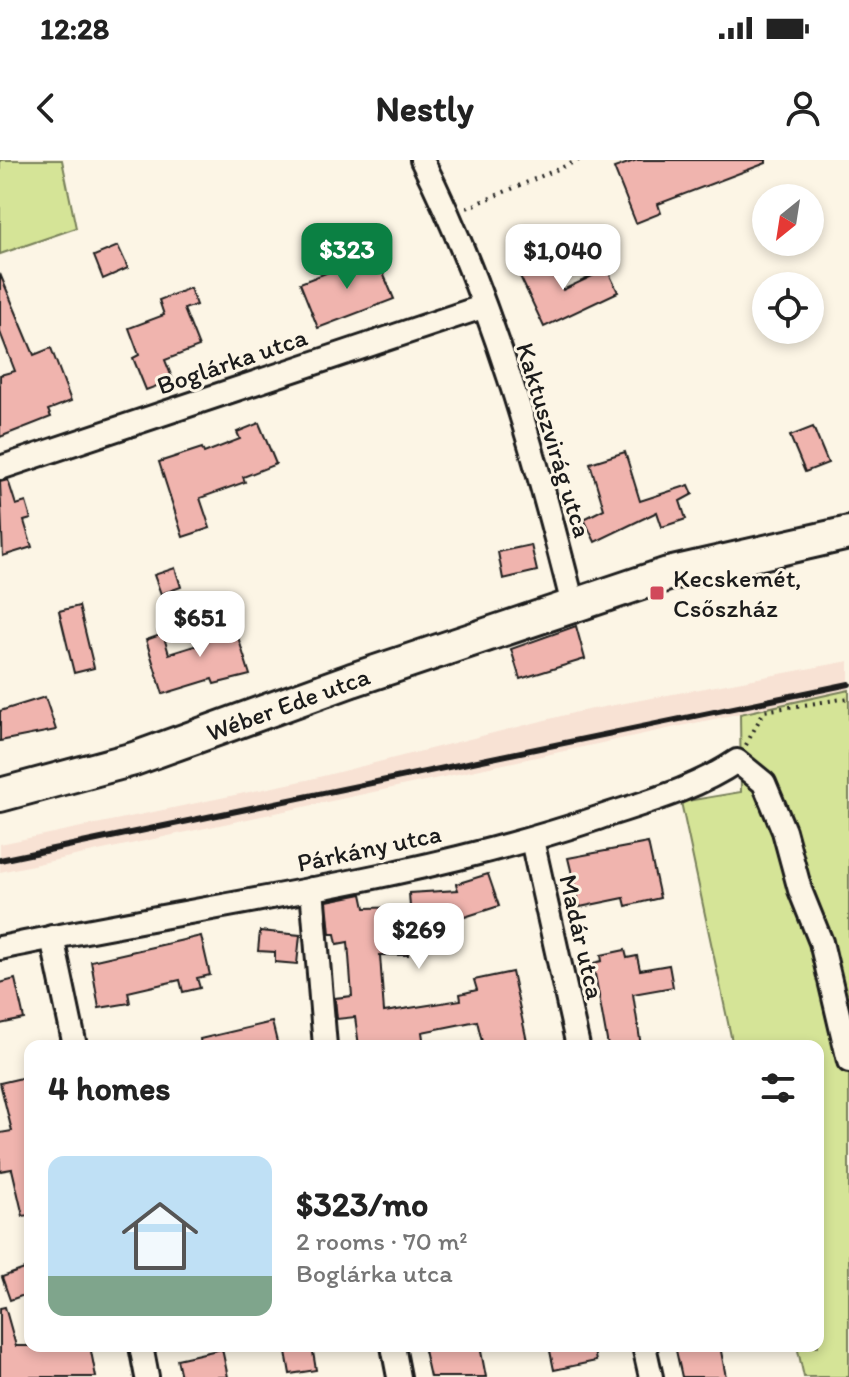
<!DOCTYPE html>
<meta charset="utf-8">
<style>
body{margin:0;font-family:Itim,sans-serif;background:#f2f2f2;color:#222;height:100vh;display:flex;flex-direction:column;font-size:30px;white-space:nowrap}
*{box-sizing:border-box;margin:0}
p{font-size:26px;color:#767676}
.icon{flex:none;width:44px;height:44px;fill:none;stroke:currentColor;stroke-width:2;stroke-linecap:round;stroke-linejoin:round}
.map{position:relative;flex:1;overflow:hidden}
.panel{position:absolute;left:24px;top:880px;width:800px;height:312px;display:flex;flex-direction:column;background:#fff;border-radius:16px;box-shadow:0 4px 12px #0003}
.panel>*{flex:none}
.needle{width:52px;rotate:210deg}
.buttons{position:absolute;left:752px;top:24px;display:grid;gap:16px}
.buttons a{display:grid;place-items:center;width:72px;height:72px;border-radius:50%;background:#fff;box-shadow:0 4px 12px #0003;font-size:40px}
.price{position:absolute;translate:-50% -68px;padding:0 18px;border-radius:16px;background:#fff;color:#222;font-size:26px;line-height:52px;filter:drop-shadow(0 2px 4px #0008)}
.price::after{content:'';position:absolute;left:50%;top:48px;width:24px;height:18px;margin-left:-12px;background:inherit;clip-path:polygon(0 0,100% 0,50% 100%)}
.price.current{background:#0b8043;color:#fff}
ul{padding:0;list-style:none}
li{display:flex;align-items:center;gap:24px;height:200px;padding:0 24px}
li span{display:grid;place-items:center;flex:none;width:224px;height:160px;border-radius:16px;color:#555}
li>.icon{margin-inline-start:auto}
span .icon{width:96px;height:96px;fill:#fffc;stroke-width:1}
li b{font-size:34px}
h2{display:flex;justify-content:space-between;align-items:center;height:96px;padding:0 24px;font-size:34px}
.status{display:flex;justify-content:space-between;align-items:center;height:56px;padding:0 40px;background:#fff;direction:ltr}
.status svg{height:22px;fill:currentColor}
header{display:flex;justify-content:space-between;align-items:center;height:104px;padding:0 24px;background:#fff;font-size:36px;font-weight:800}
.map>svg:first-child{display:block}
.built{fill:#f8e2d4}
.green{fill:#d5e497;stroke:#78805a;stroke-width:2}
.building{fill:#f0b4ae;stroke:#1c1c1c;stroke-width:2}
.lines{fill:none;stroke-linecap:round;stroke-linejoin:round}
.street-casing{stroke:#1c1c1c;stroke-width:28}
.secondary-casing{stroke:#1c1c1c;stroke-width:38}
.path{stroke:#1c1c1c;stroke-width:4;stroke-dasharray:2 6;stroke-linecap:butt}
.street{stroke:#fcf5e5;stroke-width:22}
.secondary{stroke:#fcf5e5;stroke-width:32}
.rail{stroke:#1c1c1c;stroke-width:6}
.poi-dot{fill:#d1495b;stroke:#fcf5e5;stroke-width:3}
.labels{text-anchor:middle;stroke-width:6;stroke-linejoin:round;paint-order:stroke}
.street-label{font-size:26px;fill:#1c1c1c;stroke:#fcf5e5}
.poi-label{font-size:26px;fill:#1c1c1c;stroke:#fcf5e5;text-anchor:start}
</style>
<div class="status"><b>12:28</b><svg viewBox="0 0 49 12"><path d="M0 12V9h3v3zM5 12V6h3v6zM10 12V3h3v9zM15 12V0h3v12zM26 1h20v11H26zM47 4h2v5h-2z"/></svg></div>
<header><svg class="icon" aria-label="back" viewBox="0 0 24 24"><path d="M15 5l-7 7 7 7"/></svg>Nestly<svg class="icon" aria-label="person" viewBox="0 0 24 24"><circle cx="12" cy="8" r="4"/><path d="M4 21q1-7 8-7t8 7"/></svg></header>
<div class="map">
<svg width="849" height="1217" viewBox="0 0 849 1217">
<rect width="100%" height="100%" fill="#fcf5e5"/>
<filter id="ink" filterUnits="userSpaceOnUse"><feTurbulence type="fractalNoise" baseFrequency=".0125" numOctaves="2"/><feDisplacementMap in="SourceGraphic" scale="16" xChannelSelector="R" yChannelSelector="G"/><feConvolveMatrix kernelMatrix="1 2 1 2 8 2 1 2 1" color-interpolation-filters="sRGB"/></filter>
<g filter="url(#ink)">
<path class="built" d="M849,501V530L0,712V684L307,620L577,552Z"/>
<g class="green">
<path d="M0,0H62L76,68L0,94Z"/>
<path d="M849,530V1217H804L797,1186H818V886H733L681,642L741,632L740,554Z"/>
</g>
<g class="building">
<path d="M637,0H766V3L658,44L661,53L636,63L614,8Z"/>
<path d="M118,86L128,108L103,119L94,96Z"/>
<path d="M375,94L394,139L318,168L300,123Z"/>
<path d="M550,98L563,130L607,109L618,132L544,167L518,112Z"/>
<path d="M0,114L34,195L51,188L71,241L48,250L51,257L0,277V215L15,211L0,172Z"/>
<path d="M190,128L196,145L184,149L199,187L165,200L173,220L146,230L133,198L139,195L129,168L164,155L159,140Z"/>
<path d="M259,263L276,304L243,317L245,322L200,338L210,368L183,377L159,302L202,288L204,293L240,279L237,272Z"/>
<path d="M813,267L828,303L805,312L790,276Z"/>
<path d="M625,292L640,341L689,325L693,334L680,341L686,359L662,367L657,352L595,382L584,359L604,349L590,303Z"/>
<path d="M8,320L16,345L26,342L31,359L24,361L32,387L3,396L0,322Z"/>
<path d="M531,385L537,411L503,419L498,392Z"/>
<path d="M175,408L181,427L161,434L154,415Z"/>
<path d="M79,446L94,508L74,513L59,451Z"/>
<path d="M233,461L250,515L214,524L212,519L163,534L146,480L163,474L169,494L204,483L200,469Z"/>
<path d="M576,466L585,499L520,519L511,489Z"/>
<path d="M45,537L56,570L0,581V551Z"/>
<path d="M648,683L660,738L626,746L624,738L580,747L568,698Z"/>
<path d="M488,714L499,746L449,762L407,764L408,795H380L384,852L461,840L460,834L477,830L474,820L512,812L528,886H483L477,861L422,872L424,886H359L355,857L337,859L335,838L352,836L348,782L337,784L335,774H330L327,741L362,734L365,748L410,747L409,733L458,730L456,724Z"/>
<path d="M260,771L300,775L297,804L275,802V792L258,791Z"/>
<path d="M201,776L210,815L197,818L200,828L183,832L180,820L128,832L130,843L99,848L91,801Z"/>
<path d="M625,790L627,798L637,796L640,810L669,805L673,827L633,834L641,886H608L593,803L602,801L601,795Z"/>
<path d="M15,819L24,859L0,864V823Z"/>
<path d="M272,862L278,886H201L200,879Z"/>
<path d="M30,916V1055L23,1056L12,1009L0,1011V973L12,971L0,923Z"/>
<path d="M30,1107V1133L10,1140L2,1117Z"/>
<path d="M5,1147L16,1186H90L96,1217H0V1148Z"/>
<path d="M285,1186H312L316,1210L290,1214Z"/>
<path d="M423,1186H480L486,1217H430Z"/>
<path d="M549,1186H593L596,1201L554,1210Z"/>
<path d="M675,1186H720L726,1217H682Z"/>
<path d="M222,1189L228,1217H181L177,1199Z"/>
</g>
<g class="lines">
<g class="street-casing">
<g id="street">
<path d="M422,0C491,137 536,296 573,445"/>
<path d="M0,308L482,147"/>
<path d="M532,680L578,886"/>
<path d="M312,729L325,886"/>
<path d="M52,777L75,886"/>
<path d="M0,788C199,746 404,723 598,658C646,642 694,630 737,601L764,623L784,671L800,730L821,782L849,901"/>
<path d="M141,1186L147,1217"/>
<path d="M393,1186L399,1217"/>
<path d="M644,1186L651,1217"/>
</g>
</g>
<g class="secondary-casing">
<path id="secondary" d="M0,635L134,599L352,520L668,414L849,373"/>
</g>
<g class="path">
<path d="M467,48L579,0"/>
<path d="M746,585L764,551L849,538"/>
</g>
<use href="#street" class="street"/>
<use href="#secondary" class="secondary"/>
<path class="rail" d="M0,700L849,524"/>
</g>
</g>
<rect class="poi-dot" x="649" y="425" width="16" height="16" rx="4"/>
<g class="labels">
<g class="street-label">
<text transform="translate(232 201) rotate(-19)" y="9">Boglárka utca</text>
<text transform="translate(554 280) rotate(73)" y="9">Kaktuszvirág utca</text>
<text transform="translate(288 544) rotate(-20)" y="9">Wéber Ede utca</text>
<text transform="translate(369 688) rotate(-12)" y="9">Párkány utca</text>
<text transform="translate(582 777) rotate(77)" y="9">Madár utca</text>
</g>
<g class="poi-label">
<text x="673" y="427">Kecskemét,<tspan x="673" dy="30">Csőszház</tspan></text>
</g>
</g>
</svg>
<div class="buttons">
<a><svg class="needle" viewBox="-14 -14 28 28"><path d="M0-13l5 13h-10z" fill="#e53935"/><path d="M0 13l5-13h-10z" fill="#767676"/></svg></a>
<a><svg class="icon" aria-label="locate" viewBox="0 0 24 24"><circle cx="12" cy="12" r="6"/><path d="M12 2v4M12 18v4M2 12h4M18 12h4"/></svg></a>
</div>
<b class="price current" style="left:347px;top:131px">$323</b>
<b class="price" style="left:563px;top:132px">$1,040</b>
<b class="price" style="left:200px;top:499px">$651</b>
<b class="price" style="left:419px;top:811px">$269</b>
<section class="panel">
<h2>4 homes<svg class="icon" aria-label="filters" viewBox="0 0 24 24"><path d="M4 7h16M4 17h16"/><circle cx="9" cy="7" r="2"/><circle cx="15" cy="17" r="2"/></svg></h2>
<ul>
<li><span style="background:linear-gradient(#bfe0f5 75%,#7fa58c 0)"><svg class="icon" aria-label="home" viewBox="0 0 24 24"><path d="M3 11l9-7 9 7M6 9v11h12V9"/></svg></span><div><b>$323/mo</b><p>2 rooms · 70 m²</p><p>Boglárka utca</p></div></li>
</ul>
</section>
</div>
